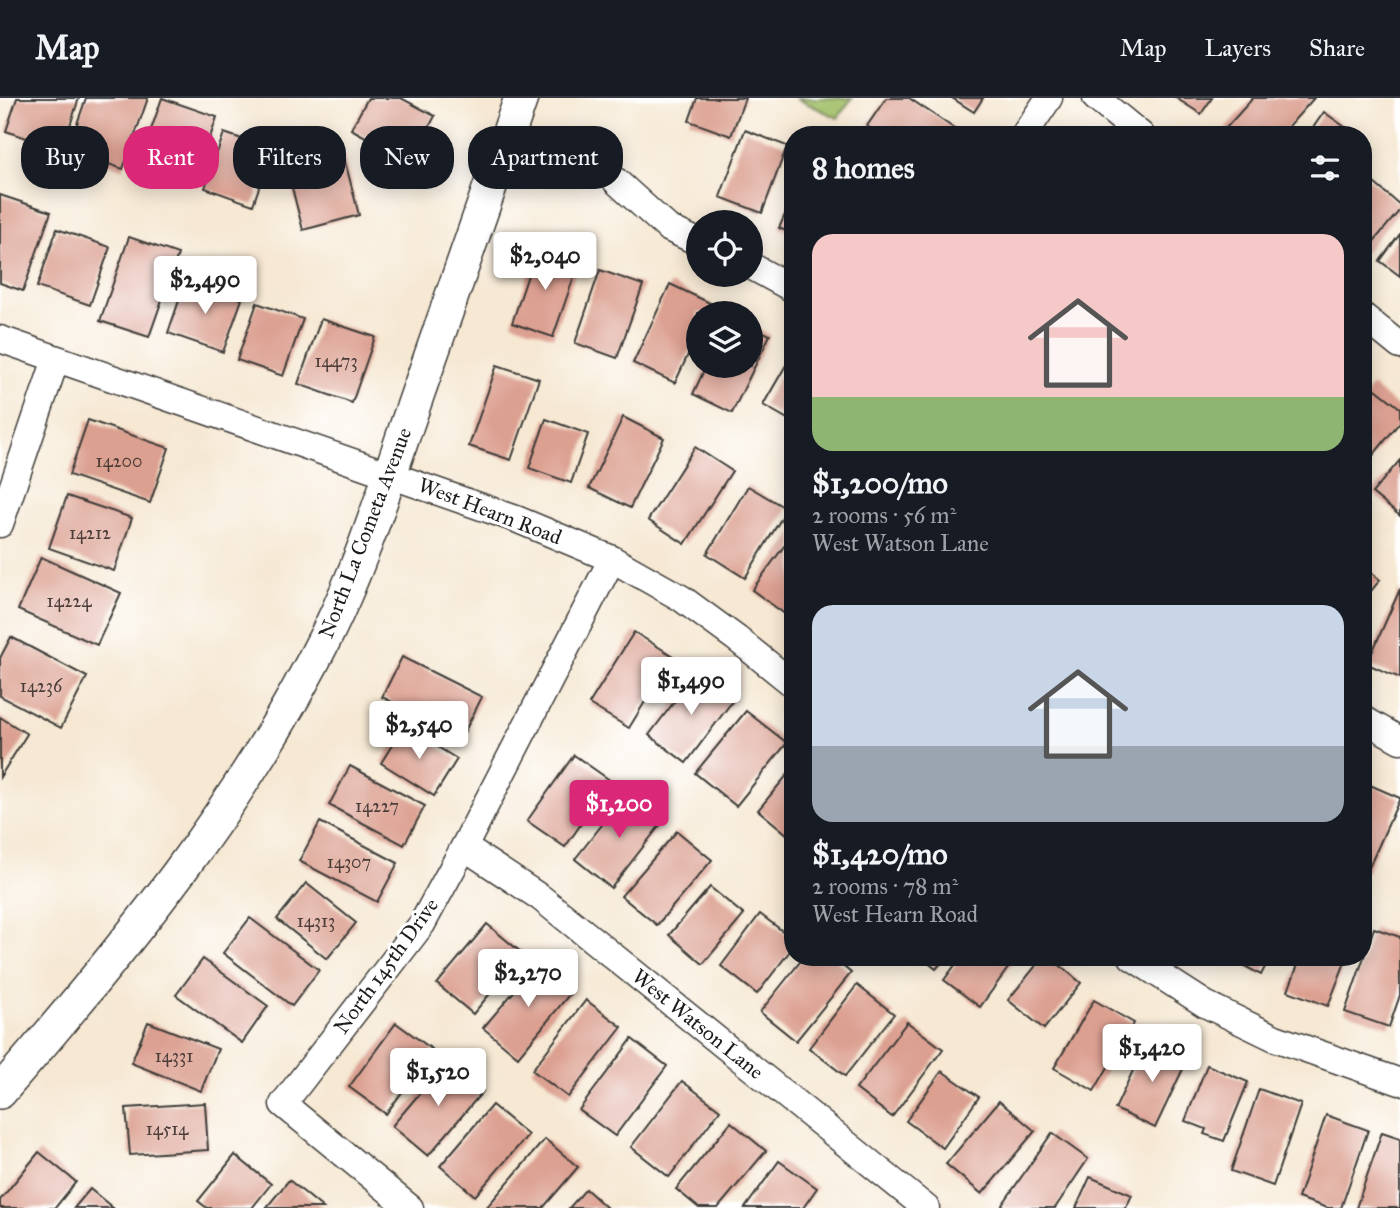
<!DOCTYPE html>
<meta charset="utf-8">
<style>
body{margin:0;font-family:"IM FELL Great Primer",serif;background:#20242c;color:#f1f3f6;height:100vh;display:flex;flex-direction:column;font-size:26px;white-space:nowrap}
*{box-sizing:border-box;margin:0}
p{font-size:23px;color:#9ea1a6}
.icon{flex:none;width:38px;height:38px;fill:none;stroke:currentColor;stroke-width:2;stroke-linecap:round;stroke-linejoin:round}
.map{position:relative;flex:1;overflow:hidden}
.details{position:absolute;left:784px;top:28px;width:588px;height:840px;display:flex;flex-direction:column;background:#171b24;border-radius:28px;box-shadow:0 4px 18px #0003}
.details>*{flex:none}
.top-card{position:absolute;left:21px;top:28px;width:658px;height:63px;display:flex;gap:14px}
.tools{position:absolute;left:686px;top:112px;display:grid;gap:14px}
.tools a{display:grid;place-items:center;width:77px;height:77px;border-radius:50%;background:#171b24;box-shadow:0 4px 18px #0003;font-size:35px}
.price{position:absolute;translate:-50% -60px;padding:0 16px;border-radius:7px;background:#fff;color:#222;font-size:23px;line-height:46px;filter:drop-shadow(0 2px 4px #0008)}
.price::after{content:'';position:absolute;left:50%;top:42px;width:21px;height:16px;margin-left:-10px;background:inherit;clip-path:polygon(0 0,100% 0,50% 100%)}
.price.active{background:#db2777;color:#fff}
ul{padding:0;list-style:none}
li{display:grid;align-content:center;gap:14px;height:371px;padding:0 28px}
li span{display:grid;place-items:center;height:217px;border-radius:21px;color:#555}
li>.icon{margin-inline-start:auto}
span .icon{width:126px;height:126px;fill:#fffc;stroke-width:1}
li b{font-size:30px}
h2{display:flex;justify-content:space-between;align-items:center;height:84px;padding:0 28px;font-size:30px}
.tag{padding:0 24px;border-radius:28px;background:#171b24;box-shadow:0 4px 18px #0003;font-size:24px;line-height:63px}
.tag.active{background:#db2777;color:#fff}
header{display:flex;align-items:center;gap:42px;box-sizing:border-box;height:98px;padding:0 35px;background:#171b24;border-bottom:2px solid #363941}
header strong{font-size:33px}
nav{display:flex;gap:38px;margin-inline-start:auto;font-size:24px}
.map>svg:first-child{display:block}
.green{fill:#a1bf67;stroke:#5e6e42;stroke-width:2}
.building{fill:#dca091}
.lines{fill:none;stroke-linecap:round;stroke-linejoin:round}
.minor-casing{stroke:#3d3b37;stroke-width:29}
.tertiary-casing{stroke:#3d3b37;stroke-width:36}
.path{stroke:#3d3b37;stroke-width:4.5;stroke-dasharray:2 5;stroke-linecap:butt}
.minor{stroke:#fff;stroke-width:26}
.tertiary{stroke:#fff;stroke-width:33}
.labels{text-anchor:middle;stroke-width:6;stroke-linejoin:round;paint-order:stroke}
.number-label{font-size:18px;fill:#4c3d39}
.street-label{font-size:21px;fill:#1c1c1c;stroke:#fff}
</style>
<header>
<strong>Map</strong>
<nav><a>Map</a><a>Layers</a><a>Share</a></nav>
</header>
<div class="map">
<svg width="1400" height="1110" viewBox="0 0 1400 1110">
<rect width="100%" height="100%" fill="#fff"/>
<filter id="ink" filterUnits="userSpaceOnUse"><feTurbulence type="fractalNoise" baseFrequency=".0143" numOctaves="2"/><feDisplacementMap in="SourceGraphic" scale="14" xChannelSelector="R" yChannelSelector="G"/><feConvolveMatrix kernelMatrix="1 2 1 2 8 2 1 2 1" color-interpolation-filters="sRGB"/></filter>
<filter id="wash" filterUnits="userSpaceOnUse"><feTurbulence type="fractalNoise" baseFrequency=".00686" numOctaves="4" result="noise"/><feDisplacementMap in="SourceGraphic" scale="28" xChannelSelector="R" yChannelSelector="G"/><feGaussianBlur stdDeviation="1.57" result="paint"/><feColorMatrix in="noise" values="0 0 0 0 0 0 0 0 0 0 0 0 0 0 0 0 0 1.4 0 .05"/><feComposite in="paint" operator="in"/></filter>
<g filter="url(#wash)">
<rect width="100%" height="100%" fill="#f6e8d3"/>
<path class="green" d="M795,0H852L838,20Z"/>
<g id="blocks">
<g class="building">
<path d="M17,0H79L62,52L6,33Z"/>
<path d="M86,0H148L123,71L68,52Z"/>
<path d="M162,0L217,19L196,80L141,61Z"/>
<path d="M368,0H401L435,18L411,64L351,31Z"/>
<path d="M697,0H745L731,38L689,23Z"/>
<path d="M886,0H909L958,33L955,37H880L867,28Z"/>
<path d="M952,0H983L974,14Z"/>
<path d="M1176,0H1212L1201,16Z"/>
<path d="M1253,0H1314L1281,37H1232L1225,31Z"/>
<path d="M1324,14L1356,37H1308Z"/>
<path d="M745,32L787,48L762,115L720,99Z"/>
<path d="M224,35L272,51L253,107L205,90Z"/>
<path d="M341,48L359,117L303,132L285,63Z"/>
<path d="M1368,80L1400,107V112L1365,154L1363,152V86Z"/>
<path d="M0,97L51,114L23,193L0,185Z"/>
<path d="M793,99V136L779,130Z"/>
<path d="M57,131L110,149L90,207L37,189Z"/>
<path d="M1400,136V178L1380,163Z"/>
<path d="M129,139L178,156L149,239L100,223Z"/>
<path d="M537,150L579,164L553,239L512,225Z"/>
<path d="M600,172L643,187L617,260L575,245Z"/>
<path d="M186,182L242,201L223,254L168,235Z"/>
<path d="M670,186L712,206L708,215H698V235L675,285L633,265Z"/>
<path d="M257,205L303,221L283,278L237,262Z"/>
<path d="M321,221L375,239L352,305L298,286Z"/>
<path d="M751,228L770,237L732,315L693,296L706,268H751Z"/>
<path d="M793,255V324L763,307Z"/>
<path d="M497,267L539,281L511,362L469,348Z"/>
<path d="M1372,288L1400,310V324L1363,370V299Z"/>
<path d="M623,319L664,340L630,410L589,390Z"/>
<path d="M546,321L588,336L571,385L529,370Z"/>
<path d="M88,322L169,350L150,405L69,377Z"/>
<path d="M695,349L732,373L685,446L648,422Z"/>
<path d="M1400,362V418L1372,395Z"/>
<path d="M748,388L787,411L745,480L707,456Z"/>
<path d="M67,398L132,420L114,473L49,450Z"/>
<path d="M793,436V515L789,519L752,492Z"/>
<path d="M41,459L121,495L97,547L18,512Z"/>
<path d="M1363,468L1380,482L1363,503Z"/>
<path d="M1400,491V580L1367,566Z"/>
<path d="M634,534L673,558L629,630L589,606Z"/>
<path d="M11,539L87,579L61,630L0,598V560Z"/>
<path d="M402,559L482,599L462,639L382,599Z"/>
<path d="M697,574L734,601L686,665L649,637Z"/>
<path d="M746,613L787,645L736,708L695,675Z"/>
<path d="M0,619L27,636L0,679Z"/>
<path d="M404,628L457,661L434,698L381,665Z"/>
<path d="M574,657L611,683L565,749L527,723Z"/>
<path d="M350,668L425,708L404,747L329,707Z"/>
<path d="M793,670V741L758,712Z"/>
<path d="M1363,684L1400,700L1367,774L1363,773Z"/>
<path d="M628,694L664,722L611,790L575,761Z"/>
<path d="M320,724L398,765L377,804L299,763Z"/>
<path d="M677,733L712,762L657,827L621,798Z"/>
<path d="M306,785L356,825L327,861L277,821Z"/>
<path d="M710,789L744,817L703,866L669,837Z"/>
<path d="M760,816L793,841V849L757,896L721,868Z"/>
<path d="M250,820L319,872L292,908L223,855Z"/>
<path d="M487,826L523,856L473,916L437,886Z"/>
<path d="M1374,830L1400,839V897L1389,929L1345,914Z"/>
<path d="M804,859H832L851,875L796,943L760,914Z"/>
<path d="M921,859H946L936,871Z"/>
<path d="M961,859H1016L980,909L944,882Z"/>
<path d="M1043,859H1050L1081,885L1044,931L1008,902Z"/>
<path d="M1228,859H1270L1261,877Z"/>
<path d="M1301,859H1347L1328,908L1288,893Z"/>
<path d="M203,861L268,908L242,945L176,897Z"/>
<path d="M539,864L573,892L518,959L483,930Z"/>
<path d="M857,887L894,916L845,978L809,950Z"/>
<path d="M586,902L622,929L568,999L532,972Z"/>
<path d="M1094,902L1134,925L1094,993L1054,970Z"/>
<path d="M148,924L218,951L201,993L131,965Z"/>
<path d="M907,924L943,951L892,1019L856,991Z"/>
<path d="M396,925L433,952L386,1016L349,989Z"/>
<path d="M632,941L667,968L615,1038L579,1012Z"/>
<path d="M1167,945L1190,956L1155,1030L1115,1011L1144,949L1162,957Z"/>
<path d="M447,963L483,993L428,1058L392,1028Z"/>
<path d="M1207,967L1248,984L1224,1043L1204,1036L1206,1031L1185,1023Z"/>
<path d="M942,973L979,999L943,1050L906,1023Z"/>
<path d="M682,983L720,1012L669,1079L631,1049Z"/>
<path d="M1259,991L1301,1006L1273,1088L1231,1073Z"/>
<path d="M999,1003L1035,1033L982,1096L946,1066Z"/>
<path d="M205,1005L208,1052L130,1057L126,1010Z"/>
<path d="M492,1007L528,1037L475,1098L440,1068Z"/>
<path d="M1326,1017L1368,1032L1341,1110H1328L1298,1100Z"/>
<path d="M731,1024L766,1053L718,1110H699L676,1091Z"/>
<path d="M1382,1034L1400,1040V1110H1356Z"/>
<path d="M1052,1035L1088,1061L1055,1110H1006L1002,1107Z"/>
<path d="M545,1041L578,1069L543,1110H486Z"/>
<path d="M39,1054L76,1084L55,1110H0V1102Z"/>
<path d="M235,1057L271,1086L252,1110H207L198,1103Z"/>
<path d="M779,1063L817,1090L803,1110H745Z"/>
<path d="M1090,1079L1132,1097L1126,1110H1076Z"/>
<path d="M289,1082L323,1110H266Z"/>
<path d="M90,1091L113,1110H74Z"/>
<path d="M586,1091L607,1110H569Z"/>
</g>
</g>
</g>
<g filter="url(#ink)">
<use href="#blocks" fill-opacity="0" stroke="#3d3b37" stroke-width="2"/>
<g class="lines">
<g class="minor-casing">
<g id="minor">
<path d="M1096,0L1141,37"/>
<path d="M1024,37L1049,0"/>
<path d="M616,83L668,130L698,144"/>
<path d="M751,168L793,191"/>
<path d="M1363,218L1400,248"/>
<path d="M0,241L516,421L612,461L681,500L737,541L793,586"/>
<path d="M0,426L56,261"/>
<path d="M1363,621L1400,642"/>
<path d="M464,749L541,800L926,1110"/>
<path d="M1132,859L1205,906L1275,940L1400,984"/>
<path d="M410,1110L283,1006L422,826L464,749L612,461"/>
</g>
</g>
<g class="tertiary-casing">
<path id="tertiary" d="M0,994C123,852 243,706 327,536C362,465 386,387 412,312C448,208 484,104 521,0"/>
</g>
<path class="path" d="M559,38L564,40L573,52L597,67"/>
<use href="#minor" class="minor"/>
<use href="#tertiary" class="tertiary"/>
</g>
</g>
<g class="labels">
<g class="number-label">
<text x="336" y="269">14473</text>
<text x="119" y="369">14200</text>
<text x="90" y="441">14212</text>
<text x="69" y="509">14224</text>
<text x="41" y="594">14236</text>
<text x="377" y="714">14227</text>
<text x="349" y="770">14307</text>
<text x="316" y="829">14313</text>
<text x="174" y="964">14331</text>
<text x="167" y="1037">14514</text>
</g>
<g class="street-label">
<text transform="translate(490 413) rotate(21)" y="7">West Hearn Road</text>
<text transform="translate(365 435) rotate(-69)" y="7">North La Cometa Avenue</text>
<text transform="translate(386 868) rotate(-54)" y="7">North 145th Drive</text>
<text transform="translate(698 926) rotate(39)" y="7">West Watson Lane</text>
</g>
</g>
</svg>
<div class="tools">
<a><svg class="icon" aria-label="locate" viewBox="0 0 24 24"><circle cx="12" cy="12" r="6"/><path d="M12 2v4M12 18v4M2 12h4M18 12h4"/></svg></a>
<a><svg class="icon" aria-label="layers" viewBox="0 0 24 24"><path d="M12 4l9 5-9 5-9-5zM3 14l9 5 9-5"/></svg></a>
</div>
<b class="price" style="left:545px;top:194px">$2,040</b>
<b class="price" style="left:205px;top:218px">$2,490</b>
<b class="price" style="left:691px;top:619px">$1,490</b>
<b class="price" style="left:419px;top:663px">$2,540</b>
<b class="price active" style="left:619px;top:742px">$1,200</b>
<b class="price" style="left:528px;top:911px">$2,270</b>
<b class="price" style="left:1152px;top:986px">$1,420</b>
<b class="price" style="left:438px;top:1010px">$1,520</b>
<div class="top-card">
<a class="tag">Buy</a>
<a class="tag active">Rent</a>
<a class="tag">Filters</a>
<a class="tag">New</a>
<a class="tag">Apartment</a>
</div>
<section class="details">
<h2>8 homes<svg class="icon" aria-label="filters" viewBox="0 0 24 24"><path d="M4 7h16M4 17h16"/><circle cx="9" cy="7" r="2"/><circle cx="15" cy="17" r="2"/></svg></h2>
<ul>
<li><span style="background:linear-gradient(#f6c9c9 75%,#8fb573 0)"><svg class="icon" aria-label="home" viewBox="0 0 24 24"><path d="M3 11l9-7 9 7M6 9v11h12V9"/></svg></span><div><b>$1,200/mo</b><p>2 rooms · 56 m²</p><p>West Watson Lane</p></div></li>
<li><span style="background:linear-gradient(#c9d6e8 65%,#9aa5b1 0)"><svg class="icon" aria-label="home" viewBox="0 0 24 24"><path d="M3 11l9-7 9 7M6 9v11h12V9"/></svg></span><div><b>$1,420/mo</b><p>2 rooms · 78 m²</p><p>West Hearn Road</p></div></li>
</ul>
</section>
</div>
